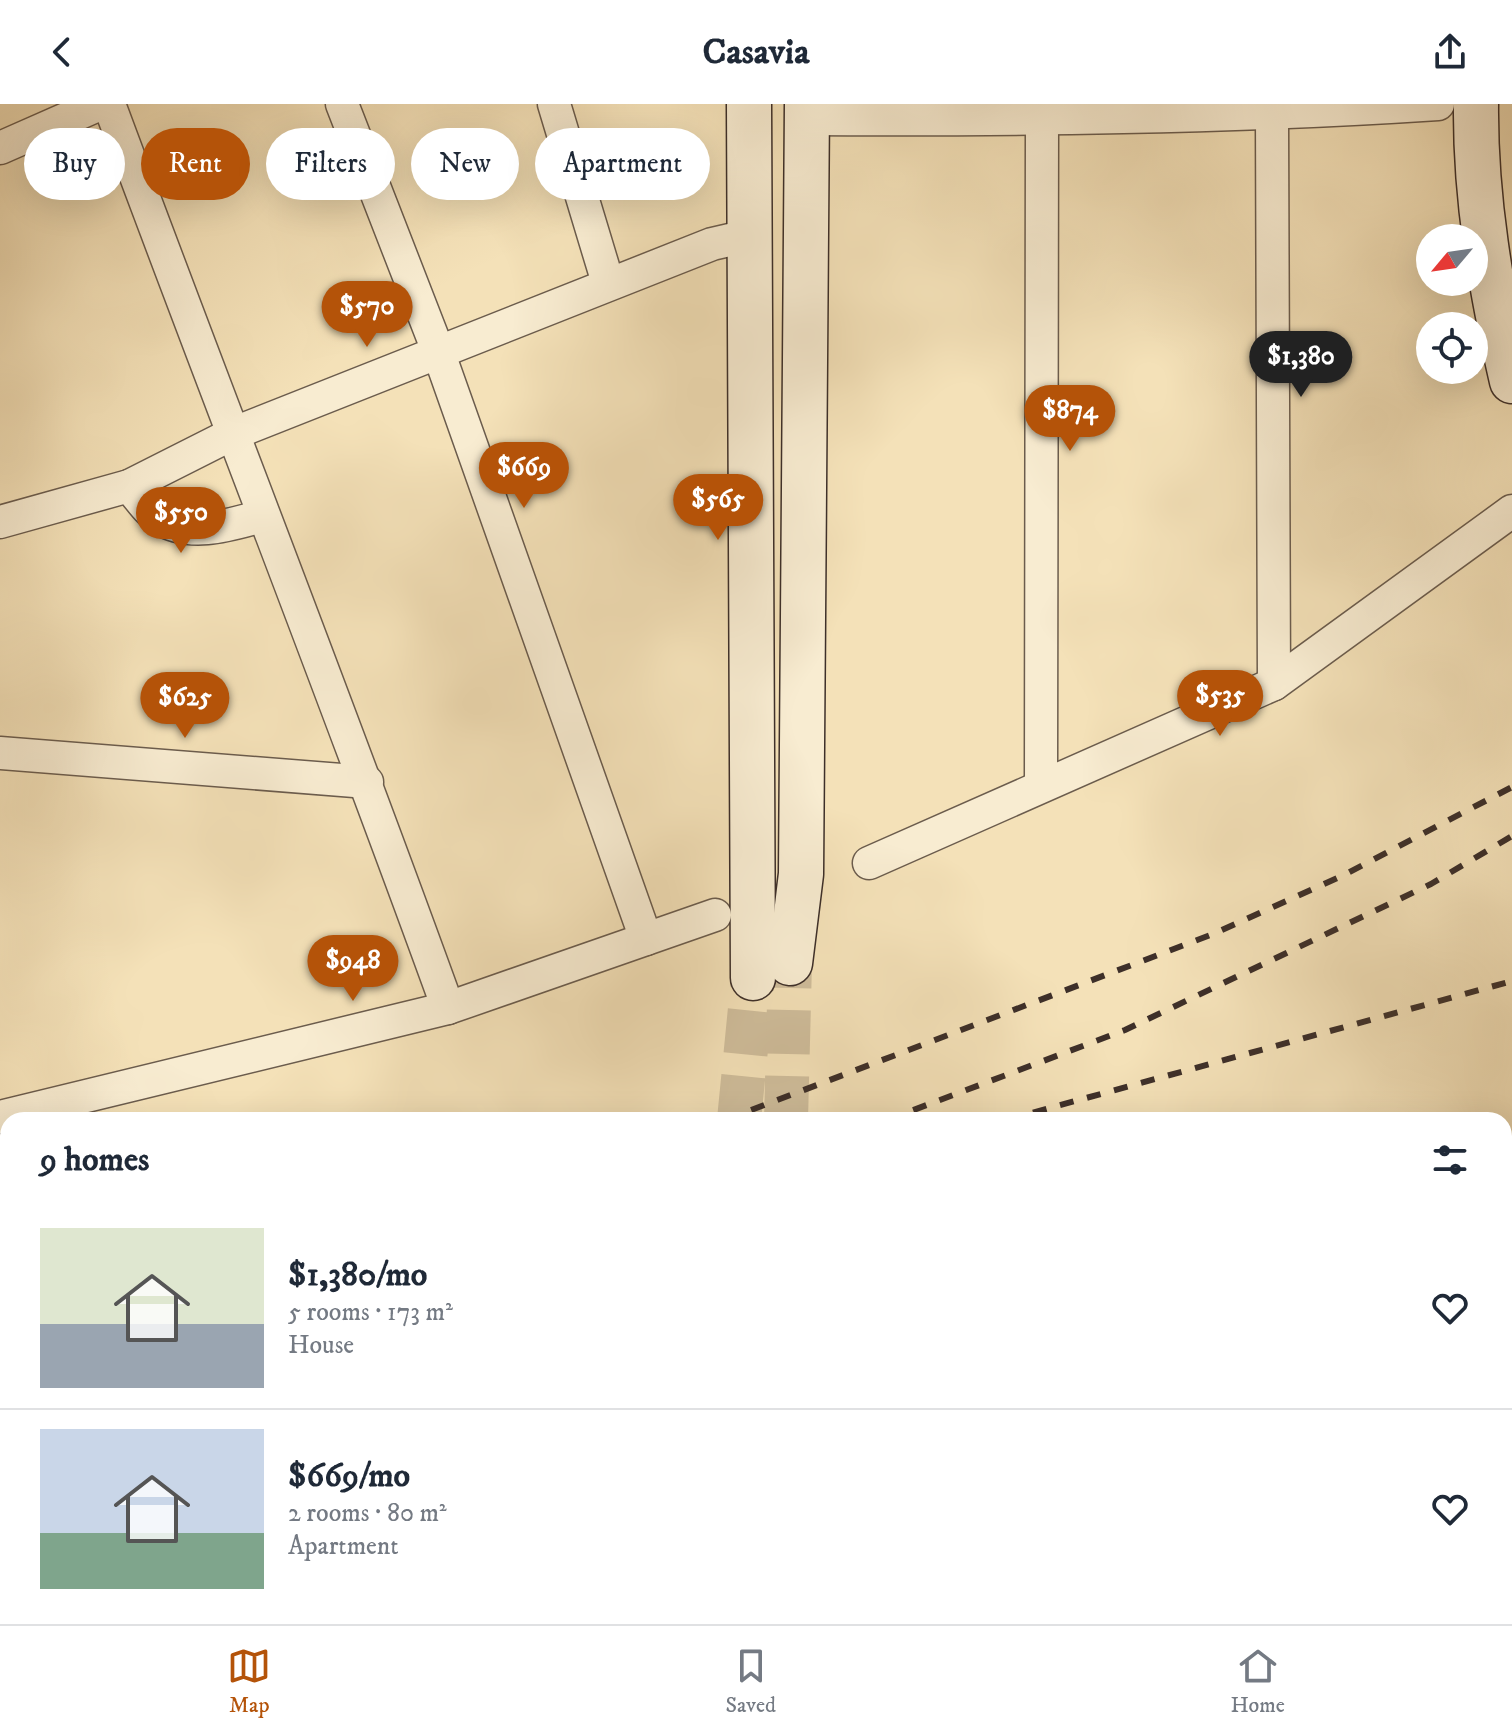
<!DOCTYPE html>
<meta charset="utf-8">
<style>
body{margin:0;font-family:"IM FELL DW Pica",serif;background:#f2f2f3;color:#1f2937;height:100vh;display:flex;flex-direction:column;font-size:30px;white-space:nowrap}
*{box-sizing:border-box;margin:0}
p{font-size:26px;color:#747a83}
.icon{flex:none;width:44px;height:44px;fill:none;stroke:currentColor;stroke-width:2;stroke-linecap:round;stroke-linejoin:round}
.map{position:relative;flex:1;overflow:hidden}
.drawer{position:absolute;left:0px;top:1008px;width:1512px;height:512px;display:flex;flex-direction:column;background:#fff;border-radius:24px 24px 0 0;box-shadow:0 8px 32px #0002}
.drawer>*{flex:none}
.hud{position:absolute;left:24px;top:24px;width:800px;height:72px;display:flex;gap:16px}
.needle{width:52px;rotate:241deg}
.buttons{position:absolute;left:1416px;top:120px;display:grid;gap:16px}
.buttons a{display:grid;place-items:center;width:72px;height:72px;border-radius:50%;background:#fff;box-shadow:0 8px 32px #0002;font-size:40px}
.price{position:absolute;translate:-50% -68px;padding:0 18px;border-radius:28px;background:#b45309;color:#fff;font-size:26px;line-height:52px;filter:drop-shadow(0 2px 4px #0008)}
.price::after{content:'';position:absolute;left:50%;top:48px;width:24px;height:18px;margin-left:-12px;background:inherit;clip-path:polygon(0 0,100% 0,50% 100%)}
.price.selected{background:#222;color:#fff}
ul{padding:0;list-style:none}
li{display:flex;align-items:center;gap:24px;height:200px;padding:0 40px}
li+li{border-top:2px solid #e0e1e3}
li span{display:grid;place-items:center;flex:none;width:224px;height:160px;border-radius:0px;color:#555}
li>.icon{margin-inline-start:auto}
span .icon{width:96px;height:96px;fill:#fffc;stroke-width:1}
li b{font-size:34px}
h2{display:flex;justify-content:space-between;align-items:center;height:96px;padding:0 40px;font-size:34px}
.chip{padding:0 28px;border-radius:36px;background:#fff;box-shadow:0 8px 32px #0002;font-size:28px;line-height:72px}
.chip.selected{background:#b45309;color:#fff}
header{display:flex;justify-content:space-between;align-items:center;height:104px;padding:0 40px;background:#fff;font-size:36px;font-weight:700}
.dock{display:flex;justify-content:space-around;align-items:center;height:112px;border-top:2px solid #e0e1e3;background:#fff;font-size:22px;color:#747a83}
.dock a{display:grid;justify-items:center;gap:4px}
.dock .selected{color:#b45309}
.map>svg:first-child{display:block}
.building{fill:#9c8c73;stroke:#3d2f29;stroke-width:2}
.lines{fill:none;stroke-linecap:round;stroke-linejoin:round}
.secondary-tunnel{stroke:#cfbd9b;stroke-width:44;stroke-dasharray:44 22;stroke-linecap:butt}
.street-casing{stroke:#6b5c4d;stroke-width:35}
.secondary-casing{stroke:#3d2f29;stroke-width:47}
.primary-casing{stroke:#3d2f29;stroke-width:47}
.street{stroke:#f8ecd1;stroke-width:32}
.secondary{stroke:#f8ecd1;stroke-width:44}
.primary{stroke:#f4e1b8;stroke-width:44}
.rail{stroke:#3d2f29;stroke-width:6;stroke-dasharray:14 14;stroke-linecap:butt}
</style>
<header><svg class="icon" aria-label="back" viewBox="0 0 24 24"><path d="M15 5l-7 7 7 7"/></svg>Casavia<svg class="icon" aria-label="share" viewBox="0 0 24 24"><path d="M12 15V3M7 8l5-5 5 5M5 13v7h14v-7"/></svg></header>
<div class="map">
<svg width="1512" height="1520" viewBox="0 0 1512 1520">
<rect width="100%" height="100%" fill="#f4e1b8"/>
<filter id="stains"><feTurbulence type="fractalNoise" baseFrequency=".0025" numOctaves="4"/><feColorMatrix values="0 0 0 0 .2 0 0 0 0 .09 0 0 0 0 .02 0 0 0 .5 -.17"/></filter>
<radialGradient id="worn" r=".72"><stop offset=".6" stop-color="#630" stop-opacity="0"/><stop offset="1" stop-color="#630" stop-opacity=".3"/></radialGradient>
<path class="building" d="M8,1366V1386L0,1388V1368Z"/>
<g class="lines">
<g class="secondary-tunnel">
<path d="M739,1016L753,874"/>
<path d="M786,1016L790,859"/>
</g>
<g class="street-casing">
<g id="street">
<path d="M109,0C221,302 339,602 448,904"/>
<path d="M342,0L438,247L646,835"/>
<path d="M554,0L608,179"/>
<path d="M1272,11L1274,580"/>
<path d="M807,15C1018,16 1228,14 1438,0"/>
<path d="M0,44L100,0"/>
<path d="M129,382C138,392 148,408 159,414C190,434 230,421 262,412"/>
<path d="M0,418L129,382L232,330L712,140L751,131"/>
<path d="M0,649L367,678"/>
<path d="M1041,681L1042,16"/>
<path d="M869,759L1274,580L1512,407"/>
<path d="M0,1013L448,904L715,811"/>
<path d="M351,1512L353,1520"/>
</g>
</g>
<g class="secondary-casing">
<g id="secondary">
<path d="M749,0L753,874"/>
<path d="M1476,0C1475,94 1491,186 1512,277"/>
<path d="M790,859L801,770L807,0"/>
<path d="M659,1512L662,1520"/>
<path d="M736,1520L738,1512"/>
</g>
</g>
<g class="primary-casing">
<g id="primary">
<path d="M0,1501L8,1498"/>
<path d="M928,1512L968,1520"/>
<path d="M1384,1512L1423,1520"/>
<path d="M191,1520L222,1512"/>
</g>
</g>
<use href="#street" class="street"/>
<use href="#secondary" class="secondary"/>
<use href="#primary" class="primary"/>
<g class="rail">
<path d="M725,1016L1213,830L1344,771L1512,683"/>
<path d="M887,1016L1125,926L1431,780L1512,732"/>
<path d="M1006,1016L1512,877"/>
<path d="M0,1233L8,1231"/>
<path d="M0,1260L8,1258"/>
<path d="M0,1293L8,1291"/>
</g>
</g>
<rect width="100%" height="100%" filter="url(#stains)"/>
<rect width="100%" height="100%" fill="url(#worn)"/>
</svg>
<div class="buttons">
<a><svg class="needle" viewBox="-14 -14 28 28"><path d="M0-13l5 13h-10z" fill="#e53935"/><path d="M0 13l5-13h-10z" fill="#747a83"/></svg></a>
<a><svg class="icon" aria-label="locate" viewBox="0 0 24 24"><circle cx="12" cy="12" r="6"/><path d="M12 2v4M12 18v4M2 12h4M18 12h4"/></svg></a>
</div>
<b class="price" style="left:367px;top:245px">$570</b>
<b class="price selected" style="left:1301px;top:295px">$1,380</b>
<b class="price" style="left:1070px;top:349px">$874</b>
<b class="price" style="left:524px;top:406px">$669</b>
<b class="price" style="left:718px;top:438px">$565</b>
<b class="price" style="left:181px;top:451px">$550</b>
<b class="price" style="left:1220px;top:634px">$535</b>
<b class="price" style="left:185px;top:636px">$625</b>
<b class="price" style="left:353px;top:899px">$948</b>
<div class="hud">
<a class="chip">Buy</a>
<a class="chip selected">Rent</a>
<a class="chip">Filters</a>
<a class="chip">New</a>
<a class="chip">Apartment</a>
</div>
<section class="drawer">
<h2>9 homes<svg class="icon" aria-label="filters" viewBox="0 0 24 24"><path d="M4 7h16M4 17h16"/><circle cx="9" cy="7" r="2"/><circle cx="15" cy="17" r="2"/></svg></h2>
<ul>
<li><span style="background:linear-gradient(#dfe7d0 60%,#9aa5b1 0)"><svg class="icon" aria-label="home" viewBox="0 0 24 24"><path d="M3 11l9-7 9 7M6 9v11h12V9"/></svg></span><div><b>$1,380/mo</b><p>5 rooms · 173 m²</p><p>House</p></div><svg class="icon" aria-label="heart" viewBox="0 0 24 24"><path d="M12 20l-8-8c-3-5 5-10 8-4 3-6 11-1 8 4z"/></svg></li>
<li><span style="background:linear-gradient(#c9d6e8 65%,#7fa58c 0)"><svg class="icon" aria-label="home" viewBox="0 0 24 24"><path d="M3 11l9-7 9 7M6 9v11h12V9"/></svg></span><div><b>$669/mo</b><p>2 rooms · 80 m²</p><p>Apartment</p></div><svg class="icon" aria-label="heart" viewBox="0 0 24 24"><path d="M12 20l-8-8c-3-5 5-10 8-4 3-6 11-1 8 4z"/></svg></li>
</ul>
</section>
</div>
<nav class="dock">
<a class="selected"><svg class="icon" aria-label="map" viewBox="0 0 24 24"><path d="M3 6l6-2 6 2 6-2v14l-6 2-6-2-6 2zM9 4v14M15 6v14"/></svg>Map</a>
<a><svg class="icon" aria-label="saved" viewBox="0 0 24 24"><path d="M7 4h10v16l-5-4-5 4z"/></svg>Saved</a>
<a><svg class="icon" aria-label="home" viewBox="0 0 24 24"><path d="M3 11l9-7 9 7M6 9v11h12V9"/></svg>Home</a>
</nav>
